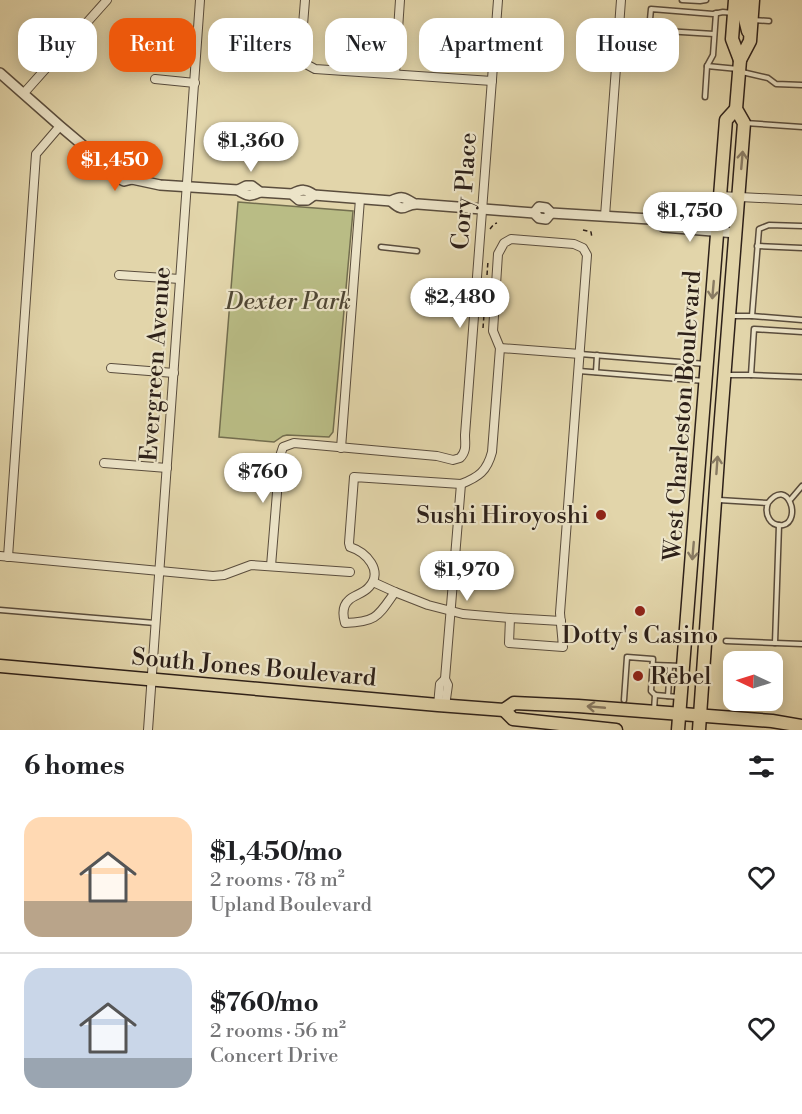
<!DOCTYPE html>
<meta charset="utf-8">
<style>
body{margin:0;font-family:"Libre Bodoni",serif;background:#f2f2f2;color:#202124;height:100vh;display:flex;flex-direction:column;font-size:22px;white-space:nowrap}
*{box-sizing:border-box;margin:0}
p{font-size:20px;color:#757577}
.icon{flex:none;width:33px;height:33px;fill:none;stroke:currentColor;stroke-width:2;stroke-linecap:round;stroke-linejoin:round}
.map{position:relative;height:730px;overflow:hidden}
.details{display:flex;flex-direction:column;background:#fff;flex:1}
.details>*{flex:none}
.banner{position:absolute;left:18px;top:18px;width:766px;height:54px;display:flex;gap:12px}
.needle{width:39px;rotate:274deg}
.controls{position:absolute;left:723px;top:651px;display:grid;gap:12px}
.controls a{display:grid;place-items:center;width:60px;height:60px;border-radius:12px;background:#fff;box-shadow:0 3px 15px #0003;font-size:30px}
.price{position:absolute;translate:-50% -51px;padding:0 14px;border-radius:21px;background:#fff;color:#222;font-size:20px;line-height:39px;filter:drop-shadow(0 2px 3px #0008)}
.price::after{content:'';position:absolute;left:50%;top:36px;width:18px;height:14px;margin-left:-9px;background:inherit;clip-path:polygon(0 0,100% 0,50% 100%)}
.price.active{background:#ea580c;color:#fff}
ul{padding:0;list-style:none}
li{display:flex;align-items:center;gap:18px;height:150px;padding:0 24px}
li+li{border-top:2px solid #e0e0e0}
li span{display:grid;place-items:center;flex:none;width:168px;height:120px;border-radius:18px;color:#555}
li>.icon{margin-inline-start:auto}
span .icon{width:72px;height:72px;fill:#fffc;stroke-width:1}
li b{font-size:26px}
h2{display:flex;justify-content:space-between;align-items:center;height:72px;padding:0 24px;font-size:26px}
.chip{padding:0 21px;border-radius:18px;background:#fff;box-shadow:0 3px 15px #0003;font-size:21px;line-height:54px}
.chip.active{background:#ea580c;color:#fff}
.map>svg:first-child{display:block}
.green{fill:#b9bc85;stroke:#736e4f;stroke-width:1.5}
.lines{fill:none;stroke-linecap:round;stroke-linejoin:round}
.service-casing{stroke:#5a4d3d;stroke-width:7}
.minor-casing{stroke:#5a4d3d;stroke-width:10}
.tertiary-casing{stroke:#5a4d3d;stroke-width:12}
.primary-casing{stroke:#2d2019;stroke-width:15}
.path{stroke:#2d2019;stroke-width:1.5;stroke-dasharray:4.5 3;stroke-linecap:butt}
.service{stroke:#ece4c8;stroke-width:4}
.minor{stroke:#ece4c8;stroke-width:8}
.tertiary{stroke:#ece4c8;stroke-width:9}
.primary{stroke:#e2d5aa;stroke-width:12}
.oneway{stroke:#887a62}
.poi-dot{fill:#8f2418;stroke:#ece4c8;stroke-width:2}
.labels{text-anchor:middle;stroke-width:4.5;stroke-linejoin:round;paint-order:stroke}
.street-label{font-size:24px;fill:#2d2019;stroke:#ece4c8}
.park-label{font-size:24px;font-style:italic;fill:#504734;stroke:#ece4c8}
.poi-label{font-size:24px;fill:#2d2019;stroke:#ece4c8;text-anchor:end}
</style>
<div class="map">
<svg width="802" height="730" viewBox="0 0 802 730">
<rect width="100%" height="100%" fill="#e2d5aa"/>
<filter id="stains"><feTurbulence type="fractalNoise" baseFrequency=".00333" numOctaves="4"/><feColorMatrix values="0 0 0 0 .2 0 0 0 0 .09 0 0 0 0 .02 0 0 0 .5 -.17"/></filter>
<radialGradient id="worn" r=".72"><stop offset=".6" stop-color="#630" stop-opacity="0"/><stop offset="1" stop-color="#630" stop-opacity=".3"/></radialGradient>
<path class="green" d="M238,202L353,211L333,432L329,437L287,435L283,436L274,442L219,437Z"/>
<g class="lines">
<g class="service-casing">
<g id="service">
<path d="M682,0L700,1L706,0"/>
<path d="M753,20L769,21"/>
<path d="M714,34L649,30L651,9L713,14L723,12L732,13"/>
<path d="M707,66L738,69"/>
<path d="M742,72L768,78L776,84L802,85"/>
<path d="M705,97L707,66L713,55L716,13"/>
<path d="M745,123L802,127"/>
<path d="M757,246L802,248"/>
<path d="M381,247L417,251"/>
<path d="M730,316H752L759,229L769,225L802,226"/>
<path d="M752,316L802,320"/>
<path d="M580,354L706,364"/>
<path d="M579,371L705,381"/>
<path d="M596,372L597,355"/>
<path d="M728,375H751L754,329L802,332"/>
<path d="M751,375L802,377"/>
<path d="M791,499L802,486"/>
<path d="M719,500L768,503C788,476 802,521 783,525C770,527 764,514 768,503"/>
<path d="M0,610L155,623"/>
<path d="M726,641L802,644"/>
<path d="M775,643L779,525"/>
<path d="M653,665L682,666"/>
<path d="M655,695L679,697"/>
<path d="M668,696L670,666"/>
<path d="M624,700L627,657L653,659L651,691L655,695L654,710"/>
</g>
</g>
<g class="minor-casing">
<g id="minor">
<path d="M305,0L301,50L304,63L315,69L492,81"/>
<path d="M395,74L400,0"/>
<path d="M155,79L195,83"/>
<path d="M24,93L107,0"/>
<path d="M720,196L802,200"/>
<path d="M605,216L621,0"/>
<path d="M119,275L180,279"/>
<path d="M500,348L580,354"/>
<path d="M111,368L174,373"/>
<path d="M341,448L360,199"/>
<path d="M104,463L167,468"/>
<path d="M0,556L213,576L224,575L251,565L350,572"/>
<path d="M8,557L36,154L60,126"/>
<path d="M271,566L280,456L283,447L294,443L437,456L453,460L460,458C467,451 465,444 465,435L498,0"/>
<path d="M373,582L395,592L428,605L463,614L510,618L561,621"/>
<path d="M395,592C378,616 377,622 345,623C343,616 342,606 349,600C354,595 363,594 369,587C384,571 366,552 350,547L349,543L354,477L461,484C479,477 487,471 492,452L500,348L493,331L498,254L504,243L511,239L574,244L583,248L587,255L560,613L563,647L509,643L510,618"/>
<path d="M438,705L440,684L445,679"/>
<path d="M445,706L448,685L445,679L461,484"/>
<path d="M148,730L200,0"/>
</g>
</g>
<g class="tertiary-casing">
<g id="tertiary">
<path d="M0,73L60,126L112,170L118,178L124,181L132,179L160,185L238,190L246,186H252L260,192L292,194L299,200H307L314,195"/>
<path d="M112,170C122,170 126,171 132,179"/>
<path d="M238,190C247,196 250,197 260,192"/>
<path d="M292,194C302,189 306,189 314,195L391,201C401,196 404,197 413,203"/>
<path d="M391,201C406,215 403,203 418,204L534,213L539,218L546,219L551,213"/>
<path d="M534,213L539,207L546,208L551,213L650,219L666,215L737,221"/>
<path d="M650,219L664,227L736,233"/>
</g>
</g>
<g class="primary-casing">
<g id="primary">
<path d="M735,0L732,39L740,60"/>
<path d="M743,0L744,15L748,31"/>
<path d="M0,666L438,705L504,710L514,703L578,706L772,721L802,726"/>
<path d="M504,710L513,719L616,730"/>
<path d="M678,730L726,120L736,109"/>
<path d="M699,730L719,444L744,123L736,109L740,60L750,41L753,0"/>
</g>
</g>
<g class="path">
<path d="M490,229L494,224L497,223"/>
<path d="M583,230L591,232L592,238"/>
<path d="M487,275L488,261"/>
<path d="M483,328L484,315"/>
</g>
<use href="#service" class="service"/>
<use href="#minor" class="minor"/>
<use href="#tertiary" class="tertiary"/>
<use href="#primary" class="primary"/>
</g>
<defs><path id="oneway-shaft" d="M-6 0H5M1.5-3L5.5 0L1.5 3" fill="none" stroke-width="1.6" stroke-linecap="round" stroke-linejoin="round" transform="scale(1.5)"/></defs>
<g class="oneway">
<use href="#oneway-shaft" transform="translate(742 160) rotate(-85)"/>
<use href="#oneway-shaft" transform="translate(713 290) rotate(95)"/>
<use href="#oneway-shaft" transform="translate(717 465) rotate(-86)"/>
<use href="#oneway-shaft" transform="translate(693 551) rotate(95)"/>
<use href="#oneway-shaft" transform="translate(596 707) rotate(-175)"/>
</g>
<g class="poi-dot">
<circle cx="601" cy="515" r="6"/>
<circle cx="640" cy="611" r="6"/>
<circle cx="638" cy="676" r="6"/>
</g>
<g class="labels">
<g class="street-label">
<text transform="translate(464 191) rotate(-86)" y="8">Cory Place</text>
<text transform="translate(155 364) rotate(-86)" y="8">Evergreen Avenue</text>
<text transform="translate(682 416) rotate(-86)" y="8">West Charleston Boulevard</text>
<text transform="translate(254 667) rotate(5)" y="8">South Jones Boulevard</text>
</g>
<g class="park-label">
<text x="288" y="309">Dexter Park</text>
</g>
<g class="poi-label">
<text x="589" y="523">Sushi Hiroyoshi</text>
<text x="640" y="643" text-anchor="middle">Dotty's Casino</text>
<text x="650" y="684" text-anchor="start">Rebel</text>
</g>
</g>
<rect width="100%" height="100%" filter="url(#stains)"/>
<rect width="100%" height="100%" fill="url(#worn)"/>
</svg>
<div class="controls">
<a><svg class="needle" viewBox="-14 -14 28 28"><path d="M0-13l5 13h-10z" fill="#e53935"/><path d="M0 13l5-13h-10z" fill="#757577"/></svg></a>
</div>
<b class="price" style="left:251px;top:173px">$1,360</b>
<b class="price active" style="left:115px;top:192px">$1,450</b>
<b class="price" style="left:690px;top:243px">$1,750</b>
<b class="price" style="left:460px;top:329px">$2,480</b>
<b class="price" style="left:263px;top:504px">$760</b>
<b class="price" style="left:467px;top:602px">$1,970</b>
<div class="banner">
<a class="chip">Buy</a>
<a class="chip active">Rent</a>
<a class="chip">Filters</a>
<a class="chip">New</a>
<a class="chip">Apartment</a>
<a class="chip">House</a>
</div>
</div>
<section class="details">
<h2>6 homes<svg class="icon" aria-label="filters" viewBox="0 0 24 24"><path d="M4 7h16M4 17h16"/><circle cx="9" cy="7" r="2"/><circle cx="15" cy="17" r="2"/></svg></h2>
<ul>
<li><span style="background:linear-gradient(#ffd9b3 70%,#b9a48a 0)"><svg class="icon" aria-label="home" viewBox="0 0 24 24"><path d="M3 11l9-7 9 7M6 9v11h12V9"/></svg></span><div><b>$1,450/mo</b><p>2 rooms · 78 m²</p><p>Upland Boulevard</p></div><svg class="icon" aria-label="heart" viewBox="0 0 24 24"><path d="M12 20l-8-8c-3-5 5-10 8-4 3-6 11-1 8 4z"/></svg></li>
<li><span style="background:linear-gradient(#c9d6e8 75%,#9aa5b1 0)"><svg class="icon" aria-label="home" viewBox="0 0 24 24"><path d="M3 11l9-7 9 7M6 9v11h12V9"/></svg></span><div><b>$760/mo</b><p>2 rooms · 56 m²</p><p>Concert Drive</p></div><svg class="icon" aria-label="heart" viewBox="0 0 24 24"><path d="M12 20l-8-8c-3-5 5-10 8-4 3-6 11-1 8 4z"/></svg></li>
</ul>
</section>
